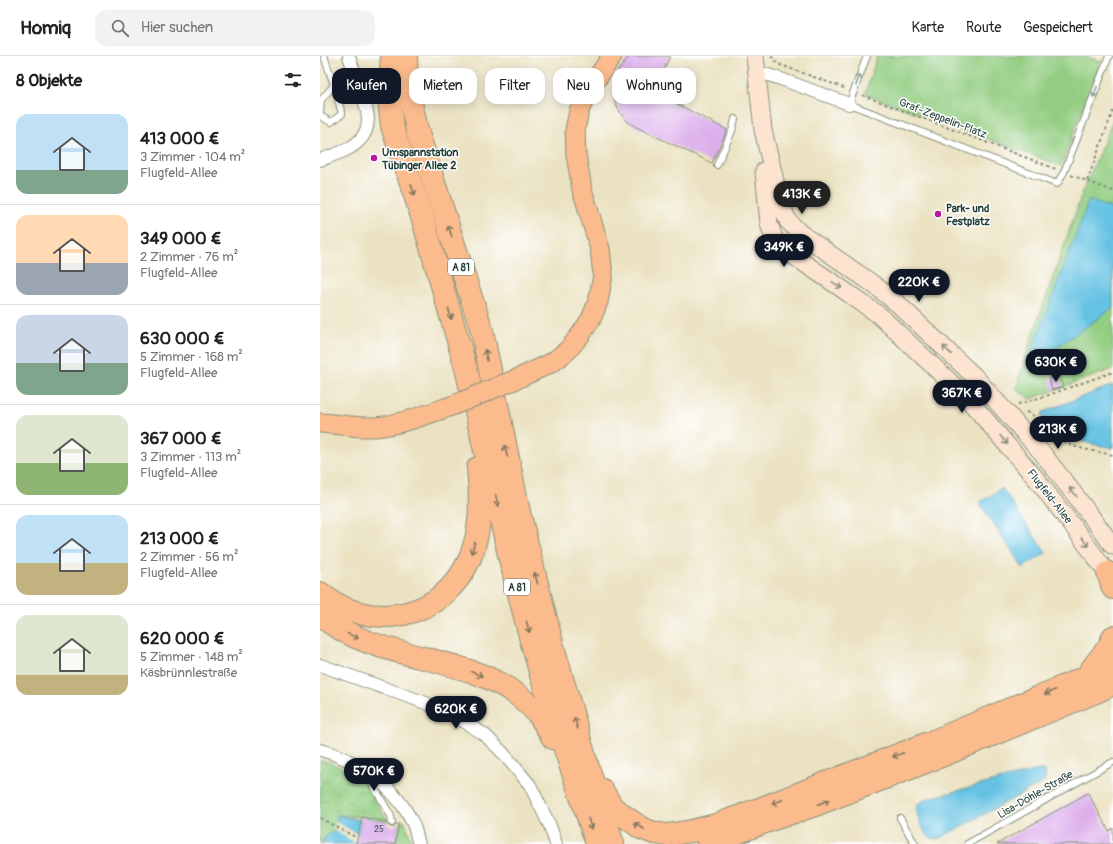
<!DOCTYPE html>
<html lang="de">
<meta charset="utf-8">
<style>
body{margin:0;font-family:Pangolin,sans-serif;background:#f2f2f2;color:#222;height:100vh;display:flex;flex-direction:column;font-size:15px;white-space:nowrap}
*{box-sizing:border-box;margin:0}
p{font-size:13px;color:#767676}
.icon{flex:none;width:22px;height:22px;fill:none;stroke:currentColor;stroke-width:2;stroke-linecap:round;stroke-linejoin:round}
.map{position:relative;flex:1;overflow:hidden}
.drawer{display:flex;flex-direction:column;background:#fff;width:320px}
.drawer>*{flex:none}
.guide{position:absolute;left:12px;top:12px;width:380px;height:36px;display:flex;gap:8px}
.price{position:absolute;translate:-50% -34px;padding:0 9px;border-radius:14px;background:#111827;color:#fff;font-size:13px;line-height:26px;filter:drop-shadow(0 1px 2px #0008)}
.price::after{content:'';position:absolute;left:50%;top:24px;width:12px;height:9px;margin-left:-6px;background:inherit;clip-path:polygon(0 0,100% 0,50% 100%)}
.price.current{background:#222;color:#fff}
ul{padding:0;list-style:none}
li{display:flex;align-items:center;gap:12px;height:100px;padding:0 16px}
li+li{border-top:1px solid #e0e0e0}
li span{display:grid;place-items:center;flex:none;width:112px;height:80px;border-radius:12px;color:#555}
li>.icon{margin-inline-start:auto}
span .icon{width:48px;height:48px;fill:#fffc;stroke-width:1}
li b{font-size:17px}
h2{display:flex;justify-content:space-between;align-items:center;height:48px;padding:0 16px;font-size:17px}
.pill{padding:0 14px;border-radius:12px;background:#fff;box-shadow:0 2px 10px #0003;font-size:14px;line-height:36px}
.pill.current{background:#111827;color:#fff}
header{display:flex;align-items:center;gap:24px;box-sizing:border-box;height:56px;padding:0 20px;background:#fff;border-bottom:1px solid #e0e0e0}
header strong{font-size:19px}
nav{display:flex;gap:22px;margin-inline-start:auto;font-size:14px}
.search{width:280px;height:36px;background:#f2f2f2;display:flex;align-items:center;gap:10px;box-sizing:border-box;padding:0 14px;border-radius:12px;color:#767676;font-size:15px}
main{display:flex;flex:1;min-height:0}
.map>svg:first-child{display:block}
.grass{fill:url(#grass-tufts);stroke:#59855a}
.green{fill:#93cd81;stroke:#59855a}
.water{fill:#65c2e3;stroke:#42808c}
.pier{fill:#ebe2c1}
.building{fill:#dcafeb}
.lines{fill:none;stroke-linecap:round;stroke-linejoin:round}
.lane-casing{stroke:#85907a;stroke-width:8}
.street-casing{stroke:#85907a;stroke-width:14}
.secondary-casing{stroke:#85907a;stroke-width:19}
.primary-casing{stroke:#85907a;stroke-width:21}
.highway-casing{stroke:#85907a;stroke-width:24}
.path{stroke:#85907a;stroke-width:2;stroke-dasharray:3 3;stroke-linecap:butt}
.lane{stroke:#fff;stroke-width:6}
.street{stroke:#fff;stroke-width:12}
.secondary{stroke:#fde4d1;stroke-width:17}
.primary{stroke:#fbbb8d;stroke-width:19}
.highway{stroke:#fbbb8d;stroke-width:22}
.primary-bridge-casing{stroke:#85907a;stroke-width:21;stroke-linecap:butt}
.primary-bridge{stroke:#fbbb8d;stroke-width:19}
.oneway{stroke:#8f9e9a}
.oneway2{stroke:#82765c}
.oneway3{stroke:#8e9082}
.poi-dot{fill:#b5179e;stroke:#fff;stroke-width:1.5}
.labels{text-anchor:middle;stroke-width:3;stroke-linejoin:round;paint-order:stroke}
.number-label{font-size:9px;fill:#4e5a62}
.shield{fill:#fff;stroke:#627771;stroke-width:1}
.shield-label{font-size:10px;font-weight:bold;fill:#1f3d34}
.street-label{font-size:11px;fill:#1f3d34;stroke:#fff}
.poi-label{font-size:11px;font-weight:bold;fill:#1f3d34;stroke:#fff;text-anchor:start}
</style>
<header>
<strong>Homiq</strong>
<div class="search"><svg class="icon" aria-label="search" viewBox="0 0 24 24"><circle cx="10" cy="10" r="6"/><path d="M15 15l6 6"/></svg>Hier suchen</div>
<nav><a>Karte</a><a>Route</a><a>Gespeichert</a></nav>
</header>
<main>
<section class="drawer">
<h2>8 Objekte<svg class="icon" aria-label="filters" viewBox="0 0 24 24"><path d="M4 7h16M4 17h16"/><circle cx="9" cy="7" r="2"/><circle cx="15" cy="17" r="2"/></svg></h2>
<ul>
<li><span style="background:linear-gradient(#bfe0f5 70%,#7fa58c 0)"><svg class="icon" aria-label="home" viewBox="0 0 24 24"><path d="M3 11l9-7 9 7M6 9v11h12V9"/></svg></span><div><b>413 000 €</b><p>3 Zimmer · 104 m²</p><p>Flugfeld-Allee</p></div></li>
<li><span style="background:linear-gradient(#ffd9b3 60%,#9aa5b1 0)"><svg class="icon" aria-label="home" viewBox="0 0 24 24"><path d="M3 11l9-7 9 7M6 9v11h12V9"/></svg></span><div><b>349 000 €</b><p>2 Zimmer · 76 m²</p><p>Flugfeld-Allee</p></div></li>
<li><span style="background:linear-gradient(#c9d6e8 60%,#7fa58c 0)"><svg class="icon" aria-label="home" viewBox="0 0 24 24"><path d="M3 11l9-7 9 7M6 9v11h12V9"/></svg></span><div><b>630 000 €</b><p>5 Zimmer · 168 m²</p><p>Flugfeld-Allee</p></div></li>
<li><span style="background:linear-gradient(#dfe7d0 60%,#8fb573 0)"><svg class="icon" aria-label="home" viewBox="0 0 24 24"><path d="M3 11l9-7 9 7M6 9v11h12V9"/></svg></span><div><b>367 000 €</b><p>3 Zimmer · 113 m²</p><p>Flugfeld-Allee</p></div></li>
<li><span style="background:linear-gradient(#bfe0f5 60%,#c2b280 0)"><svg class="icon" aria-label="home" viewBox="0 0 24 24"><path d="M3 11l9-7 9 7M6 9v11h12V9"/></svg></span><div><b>213 000 €</b><p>2 Zimmer · 56 m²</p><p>Flugfeld-Allee</p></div></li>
<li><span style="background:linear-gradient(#dfe7d0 75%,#c2b280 0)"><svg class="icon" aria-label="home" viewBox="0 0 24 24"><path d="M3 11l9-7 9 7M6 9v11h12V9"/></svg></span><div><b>620 000 €</b><p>5 Zimmer · 148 m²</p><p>Käsbrünnlestraße</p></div></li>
</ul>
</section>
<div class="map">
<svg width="793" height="788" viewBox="0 0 793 788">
<defs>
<pattern id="grass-tufts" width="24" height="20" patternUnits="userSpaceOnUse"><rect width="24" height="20" fill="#93cd81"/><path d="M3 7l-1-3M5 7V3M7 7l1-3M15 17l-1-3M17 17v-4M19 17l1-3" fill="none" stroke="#77a86a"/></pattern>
</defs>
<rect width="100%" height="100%" fill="#fff"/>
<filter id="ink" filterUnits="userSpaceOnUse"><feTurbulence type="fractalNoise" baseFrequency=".025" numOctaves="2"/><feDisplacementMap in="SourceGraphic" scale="8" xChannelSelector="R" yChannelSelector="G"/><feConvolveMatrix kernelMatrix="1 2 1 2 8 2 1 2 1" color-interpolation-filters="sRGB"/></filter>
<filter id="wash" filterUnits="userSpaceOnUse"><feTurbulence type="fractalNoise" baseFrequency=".012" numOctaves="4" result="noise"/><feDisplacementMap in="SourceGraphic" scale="16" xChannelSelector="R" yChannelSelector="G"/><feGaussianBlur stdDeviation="0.9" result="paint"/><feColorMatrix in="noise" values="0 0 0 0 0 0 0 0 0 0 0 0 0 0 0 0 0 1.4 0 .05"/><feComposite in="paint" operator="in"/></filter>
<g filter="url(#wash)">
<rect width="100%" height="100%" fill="#ebe2c1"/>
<g class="grass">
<path d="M0,704L7,705L41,721L68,765L42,761L17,759L18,765L14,776L9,778L4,782L3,788H0Z"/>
<path d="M84,764L93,788H75L79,768Z"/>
</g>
<g class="green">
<path d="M557,0H763L781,5L741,110L545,38Z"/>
<path d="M793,64V313L710,343L696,333L705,301L763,135Z"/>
</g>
<g class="water">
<path d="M769,144L793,153V252L718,304L711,297Z"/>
<path d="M793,329V392C774,389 748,384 733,372C729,369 725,364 722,360L723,356Z"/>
<path d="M682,432L726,497L703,512L659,447Z"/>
<path d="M718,714H724C726,719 726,721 724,726L620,782C616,783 611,783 608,780C602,774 595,757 597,749L606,743Z"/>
<path d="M16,759L41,764L37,788H3L4,782L9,778L14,776L18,765Z"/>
</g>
<path class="pier" d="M16,766L38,778L36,787L13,774Z"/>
<g id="blocks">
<g class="building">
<path d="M310,0H350L334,36L407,74L392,107L316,71L308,66L301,58L295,47L293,37L294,25L299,13Z"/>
<path d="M739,319L743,331L732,334L729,322Z"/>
<path d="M768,737L789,775L793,772V788H677Z"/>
<path d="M42,761L67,766L68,769L71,771H74L76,768H79L75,788H36Z"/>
</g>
</g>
</g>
<g filter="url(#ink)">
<use href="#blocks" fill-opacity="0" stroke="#85907a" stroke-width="1"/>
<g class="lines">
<g class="lane-casing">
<g id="lane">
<path d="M547,0L529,48L737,128L744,116L789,0"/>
<path d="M0,58L1,44L14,29"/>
<path d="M0,60L11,66L22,58L14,29L4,0"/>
<path d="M397,109L412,75L415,63"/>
<path d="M47,719L71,760L72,767"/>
<path d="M580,762L595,788"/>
<path d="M647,788L793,706"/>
</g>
</g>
<g class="street-casing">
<g id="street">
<path d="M436,19L445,18L458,22L529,48"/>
<path d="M0,104C13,99 29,95 39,85C45,79 48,71 48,63C47,46 34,17 29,0"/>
<path d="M0,609L106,647L140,663L165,679L183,697L210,729L230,770L236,788"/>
<path d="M0,694C38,703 78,733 94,770C96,776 97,782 99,788"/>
</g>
</g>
<g class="secondary-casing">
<g id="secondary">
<path d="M435,0L443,74L460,146L468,165L480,177L553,228L578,248L655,321L723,398L758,443L793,490"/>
<path d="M444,115L449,168L454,182L460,191L515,228L559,259L647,342L718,425L758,477L793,525"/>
</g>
</g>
<g class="primary-casing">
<g id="primary">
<path d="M199,322L233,306L248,294L261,278L271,263L278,246L283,219L280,193L262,133L256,99L255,74L259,55L267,37L292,0"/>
<path d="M0,367C19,368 37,372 56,371C83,368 108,358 134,349"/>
</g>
</g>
<g class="highway-casing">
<g id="highway">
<path d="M72,0L69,43L72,70L103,164L146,312L190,503L211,584L228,643L277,788"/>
<path d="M86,0L87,28L97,74L162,275L199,456L232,587L266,705L293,788"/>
<path d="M788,517L793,532"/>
<path d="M0,537C50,578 124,563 150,502C162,473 161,443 158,412"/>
<path d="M0,559C63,612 161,593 217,657C223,664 228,674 233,682"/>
<path d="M770,615L790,589L793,581"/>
<path d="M282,734L293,752L321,772L334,777L347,779L372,775L396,769L447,750L614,685L766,621L793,607"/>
<path d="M388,788L453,763L495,749L621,700L776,636L793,628"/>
</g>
</g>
<g class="path">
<path d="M451,0L458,8L527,33"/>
<path d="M542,39L736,113"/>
<path d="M751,119L793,135"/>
<path d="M767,125L793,55"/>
<path d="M698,348L726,340L793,316"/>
<path d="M706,356C724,363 731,381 748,388C759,393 780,396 793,399"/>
<path d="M0,762L37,782"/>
</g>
<use href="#lane" class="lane"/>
<use href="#street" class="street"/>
<use href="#secondary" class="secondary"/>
<use href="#primary" class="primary"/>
<use href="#highway" class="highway"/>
<g class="primary-bridge-casing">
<path id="primary-bridge" d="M134,349L199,322"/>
</g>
<use href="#primary-bridge" class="primary-bridge"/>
</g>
<defs><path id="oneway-shaft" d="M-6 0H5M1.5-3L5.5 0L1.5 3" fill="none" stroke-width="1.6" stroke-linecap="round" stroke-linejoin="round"/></defs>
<g class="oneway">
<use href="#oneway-shaft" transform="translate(538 24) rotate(-69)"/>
<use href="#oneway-shaft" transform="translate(775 36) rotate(111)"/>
</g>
<g class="oneway2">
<use href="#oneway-shaft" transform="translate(93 134) rotate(72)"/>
<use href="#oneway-shaft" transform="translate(130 175) rotate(-108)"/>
<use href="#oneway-shaft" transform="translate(130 258) rotate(74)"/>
<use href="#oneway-shaft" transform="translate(166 299) rotate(-101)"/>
<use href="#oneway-shaft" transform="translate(186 395) rotate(-102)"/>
<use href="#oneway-shaft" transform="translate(177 445) rotate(77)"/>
<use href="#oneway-shaft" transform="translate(153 492) rotate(108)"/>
<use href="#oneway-shaft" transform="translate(216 522) rotate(-105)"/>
<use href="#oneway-shaft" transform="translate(208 571) rotate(75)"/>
<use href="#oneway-shaft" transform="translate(33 580) rotate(25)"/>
<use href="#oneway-shaft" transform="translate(157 618) rotate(22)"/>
<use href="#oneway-shaft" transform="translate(730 636) rotate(157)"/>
<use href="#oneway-shaft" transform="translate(256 667) rotate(-106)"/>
<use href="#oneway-shaft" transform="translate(578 699) rotate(159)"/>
<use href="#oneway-shaft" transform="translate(457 746) rotate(159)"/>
<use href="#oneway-shaft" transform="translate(504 746) rotate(-22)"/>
<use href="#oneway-shaft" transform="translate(270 768) rotate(71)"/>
<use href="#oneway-shaft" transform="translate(319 770) rotate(-150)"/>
</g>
<g class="oneway3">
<use href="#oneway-shaft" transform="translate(517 229) rotate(34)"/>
<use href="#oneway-shaft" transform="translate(627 294) rotate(-136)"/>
<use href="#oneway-shaft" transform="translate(684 384) rotate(49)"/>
<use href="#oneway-shaft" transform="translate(753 436) rotate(-129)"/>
<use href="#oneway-shaft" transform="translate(765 486) rotate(54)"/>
</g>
</g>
<g class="poi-dot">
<circle cx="54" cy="102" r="4"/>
<circle cx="618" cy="158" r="4"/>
</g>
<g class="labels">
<g class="number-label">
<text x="59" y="776">25</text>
</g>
<g class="shield">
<rect x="128" y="203" width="26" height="16" rx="3"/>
<rect x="184" y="523" width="26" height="16" rx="3"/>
</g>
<g class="shield-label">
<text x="141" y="215">A 81</text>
<text x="197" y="535">A 81</text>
</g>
<g class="street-label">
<text transform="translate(623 62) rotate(21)" y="4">Graf-Zeppelin-Platz</text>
<text transform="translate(730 440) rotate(52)" y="4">Flugfeld-Allee</text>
<text transform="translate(715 738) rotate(-30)" y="4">Lisa-Döhle-Straße</text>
</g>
<g class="poi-label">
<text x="62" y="100">Umspannstation<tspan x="62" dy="13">Tübinger Allee 2</tspan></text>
<text x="626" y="156">Park- und<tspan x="626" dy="13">Festplatz</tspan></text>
</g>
</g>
</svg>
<b class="price current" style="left:482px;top:159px">413K €</b>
<b class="price" style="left:464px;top:212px">349K €</b>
<b class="price" style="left:599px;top:247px">220K €</b>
<b class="price" style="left:736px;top:327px">630K €</b>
<b class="price" style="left:642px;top:358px">367K €</b>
<b class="price" style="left:738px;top:394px">213K €</b>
<b class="price" style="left:136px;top:674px">620K €</b>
<b class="price" style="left:54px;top:736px">570K €</b>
<div class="guide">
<a class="pill current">Kaufen</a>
<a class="pill">Mieten</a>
<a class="pill">Filter</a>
<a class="pill">Neu</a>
<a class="pill">Wohnung</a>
</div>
</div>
</main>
